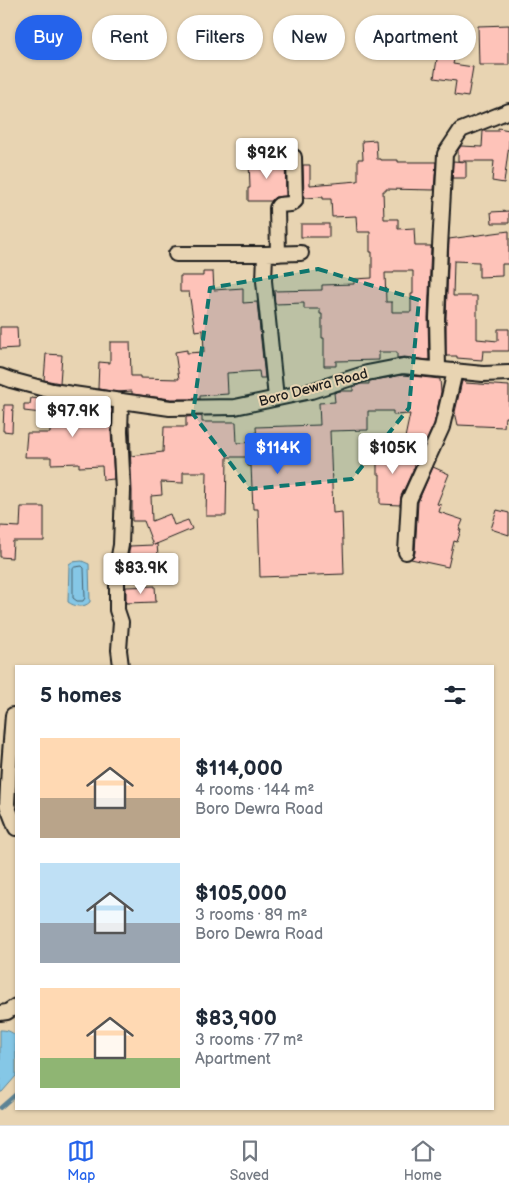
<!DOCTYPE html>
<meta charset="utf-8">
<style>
body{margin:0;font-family:"Balsamiq Sans",sans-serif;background:#f2f2f3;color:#1f2937;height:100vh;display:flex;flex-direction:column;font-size:19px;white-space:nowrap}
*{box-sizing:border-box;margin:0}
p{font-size:16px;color:#747a83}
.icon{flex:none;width:28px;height:28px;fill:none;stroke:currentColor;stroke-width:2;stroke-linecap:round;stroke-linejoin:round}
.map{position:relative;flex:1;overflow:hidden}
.panel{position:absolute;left:15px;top:665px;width:479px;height:445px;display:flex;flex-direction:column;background:#fff;border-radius:0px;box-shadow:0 1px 4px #0004}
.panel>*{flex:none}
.top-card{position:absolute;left:15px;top:15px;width:480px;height:45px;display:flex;gap:10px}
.price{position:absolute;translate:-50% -42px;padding:0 11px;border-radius:5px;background:#fff;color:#222;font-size:16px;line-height:32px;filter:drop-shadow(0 1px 2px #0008)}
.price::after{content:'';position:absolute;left:50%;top:30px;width:15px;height:11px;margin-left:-8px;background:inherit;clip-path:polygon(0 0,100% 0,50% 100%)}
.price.selected{background:#2563eb;color:#fff}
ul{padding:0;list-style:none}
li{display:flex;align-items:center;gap:15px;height:125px;padding:0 25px}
li span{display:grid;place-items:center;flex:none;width:140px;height:100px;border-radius:0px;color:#555}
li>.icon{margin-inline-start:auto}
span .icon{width:60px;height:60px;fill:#fffc;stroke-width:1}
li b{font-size:21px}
h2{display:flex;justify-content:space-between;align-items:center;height:60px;padding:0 25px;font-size:21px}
.pill{padding:0 18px;border-radius:22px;background:#fff;box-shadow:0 1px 4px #0004;font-size:18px;line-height:45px}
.pill.selected{background:#2563eb;color:#fff}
.menu{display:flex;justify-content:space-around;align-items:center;height:70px;border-top:1px solid #e0e1e3;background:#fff;font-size:14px;color:#747a83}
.menu a{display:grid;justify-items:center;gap:2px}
.menu .selected{color:#2563eb}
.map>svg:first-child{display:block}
.water{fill:#85c7e6;stroke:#5b8395}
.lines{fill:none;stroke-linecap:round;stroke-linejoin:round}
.shore{stroke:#46606d;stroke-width:1}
.stream{stroke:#5b8395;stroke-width:4}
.building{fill:#fec3b9;stroke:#1c1c1c;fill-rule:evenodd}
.minor-casing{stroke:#1c1c1c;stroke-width:18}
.minor{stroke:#e8d4b2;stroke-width:14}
.marked{fill:#0f766e;fill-opacity:0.2;stroke:#0f766e;stroke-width:4;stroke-dasharray:10 6;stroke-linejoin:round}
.labels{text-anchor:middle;stroke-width:4;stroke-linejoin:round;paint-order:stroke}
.street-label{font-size:14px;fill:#1c1c1c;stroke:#e8d4b2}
</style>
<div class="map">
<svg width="509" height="1125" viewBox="0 0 509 1125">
<rect width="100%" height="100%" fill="#e8d4b2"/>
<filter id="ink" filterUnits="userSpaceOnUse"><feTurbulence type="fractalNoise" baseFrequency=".02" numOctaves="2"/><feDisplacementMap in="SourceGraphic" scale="10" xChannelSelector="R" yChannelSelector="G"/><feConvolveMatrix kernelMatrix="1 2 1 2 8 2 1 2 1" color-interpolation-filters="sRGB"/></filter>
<g filter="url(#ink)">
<g class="water">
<path d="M82,561L89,564L90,602C84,608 75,607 68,602L69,564L72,562Z"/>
<path d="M0,1030C7,1030 11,1031 16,1036V1076L2,1092H0Z"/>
</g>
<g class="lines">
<path class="shore" d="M75,567L82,566L84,568L85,598L83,601H77L73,598V569Z"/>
<path class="stream" d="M0,1108L16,1094"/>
</g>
<g class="building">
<path d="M509,25V65H479L478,26Z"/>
<path d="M438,53L455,56L453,64L473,67L468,97L454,95L456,81L434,78Z"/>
<path d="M498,128L509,130V144L504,183L492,181L494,161H458V150L461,146L482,147L483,131H498Z"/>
<path d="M376,140L377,159H381V160H398V162H436L434,190L386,189V191H383L384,219H398V229L414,228L415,246H431L428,318L429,360L404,357L397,358V352H379V360L336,361V366H324V338H322V314H320V309H304V303L275,304L274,291L322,290V285L354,284V279L372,278V252H370V232H357L356,216L332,217L331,199H323V197L304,198L303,165H310V185L358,181V159H363L362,141ZM394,271H413V294H411V312H392V302H386L385,273H394Z"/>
<path d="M249,160H285L286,196L275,197L271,201H248V188H250Z"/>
<path d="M453,161L466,162V178H452Z"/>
<path d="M509,211V223H492L491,212Z"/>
<rect x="301" y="224" width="28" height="13"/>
<path d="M509,231V264H502V276L479,277V262L454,261L453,296H477V339L498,341V329H509V351H483L482,360L457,358V356H446V318L449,239Z"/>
<path d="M203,272H213L214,290L243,288V303L257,302L265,378H260L259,371L227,373L228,394L200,396V399H171L132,394V391L117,392L98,389L99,362L110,363V342H130L131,376H140V378L179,379L175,352L187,350V353L204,352L203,330L195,331L189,292H180V276H203Z"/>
<path d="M0,327H17L18,348L0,349Z"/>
<path d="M46,354L62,355L60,383L44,380Z"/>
<path d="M403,375L440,379L441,392L434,424L422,450L402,452L410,414L393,415V411H368V430L330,431L333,513L342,512L344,574L260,577L258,509H253L251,466H248V457H227L226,516H206L207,472H183V483L161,482L162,495L151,496L152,521L170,514L174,525L188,520L192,529L154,545L157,544L159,568L126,570L130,546L153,545L144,521H132V491L129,423H130L131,456L163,452L164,427H186V417L200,416L202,417V422H236L237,443L257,442L256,427L320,425L319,403L335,402L334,393L340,391H353V387L361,384H369V381Z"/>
<path d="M462,381H465V383L509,386V417H505L504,427L458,425L455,412Z"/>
<path d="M31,398L49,400L48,405L76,406V424H98V407L112,408L111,431L114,479L103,480L102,466L79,467V463L51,464V457H25L27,433H50V414L24,411V404H30Z"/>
<path d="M4,405H13L12,432L3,431Z"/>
<path d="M386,448L417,461L401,496L400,505L380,504V474H377V449Z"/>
<path d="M433,467L449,474L437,504L441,505L439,512L463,520L459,530H461L457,542L454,541L448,567L411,559L414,556L415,552L418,502Z"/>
<path d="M21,507H44V541H13L12,558L0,557V526L20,527Z"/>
<path d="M497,510L509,513V535L491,529Z"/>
<path d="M155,586L156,602L126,603V587Z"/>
</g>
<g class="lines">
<g class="minor-casing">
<g id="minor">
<path d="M176,254H265"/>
<path d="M278,254L277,208L279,205L291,204L295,201L294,157"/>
<path d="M438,369L437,318L440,247L445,154L461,130L509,111"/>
<path d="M0,376L11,380L52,391L170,408L235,407L311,391L367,373L403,366L483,374L509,373"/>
<path d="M276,398L264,281L265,254L301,253"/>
<path d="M406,552L409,500L442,427L455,371"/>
<path d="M121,666L119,650L121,622L117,610V567L121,545L123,491L120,431L121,401"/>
<path d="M16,715H13L9,766L7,805L16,828"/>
<path d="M0,1013L7,1012L16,1006"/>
</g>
</g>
<use href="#minor" class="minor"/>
</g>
</g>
<path class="marked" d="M318,269L419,300L409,408L352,479L250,489L193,414L210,288Z"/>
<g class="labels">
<g class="street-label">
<text transform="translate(313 387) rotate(-15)" y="5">Boro Dewra Road</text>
</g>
</g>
</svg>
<b class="price" style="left:267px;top:180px">$92K</b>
<b class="price" style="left:73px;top:438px">$97.9K</b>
<b class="price selected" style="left:278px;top:475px">$114K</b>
<b class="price" style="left:393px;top:475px">$105K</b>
<b class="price" style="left:141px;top:595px">$83.9K</b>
<div class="top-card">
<a class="pill selected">Buy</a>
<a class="pill">Rent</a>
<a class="pill">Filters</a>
<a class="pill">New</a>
<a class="pill">Apartment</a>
</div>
<section class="panel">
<h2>5 homes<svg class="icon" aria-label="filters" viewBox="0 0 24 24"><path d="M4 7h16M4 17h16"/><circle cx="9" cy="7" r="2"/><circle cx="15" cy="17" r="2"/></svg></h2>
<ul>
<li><span style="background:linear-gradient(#ffd9b3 60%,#b9a48a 0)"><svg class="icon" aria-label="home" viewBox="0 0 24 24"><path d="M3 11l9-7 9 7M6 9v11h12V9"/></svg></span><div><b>$114,000</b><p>4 rooms · 144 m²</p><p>Boro Dewra Road</p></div></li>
<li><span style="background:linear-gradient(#bfe0f5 60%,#9aa5b1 0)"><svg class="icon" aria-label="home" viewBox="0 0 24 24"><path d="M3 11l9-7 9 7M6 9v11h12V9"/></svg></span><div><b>$105,000</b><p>3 rooms · 89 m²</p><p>Boro Dewra Road</p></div></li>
<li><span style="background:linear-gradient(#ffd9b3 70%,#8fb573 0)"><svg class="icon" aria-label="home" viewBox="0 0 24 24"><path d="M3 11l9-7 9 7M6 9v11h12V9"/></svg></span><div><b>$83,900</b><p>3 rooms · 77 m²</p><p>Apartment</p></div></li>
</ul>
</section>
</div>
<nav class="menu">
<a class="selected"><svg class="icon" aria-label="map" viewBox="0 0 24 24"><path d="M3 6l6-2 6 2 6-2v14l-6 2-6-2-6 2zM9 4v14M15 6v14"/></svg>Map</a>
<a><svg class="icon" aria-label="saved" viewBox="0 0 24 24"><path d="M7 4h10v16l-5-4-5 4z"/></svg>Saved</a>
<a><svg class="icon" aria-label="home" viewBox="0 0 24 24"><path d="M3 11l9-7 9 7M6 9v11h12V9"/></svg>Home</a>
</nav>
